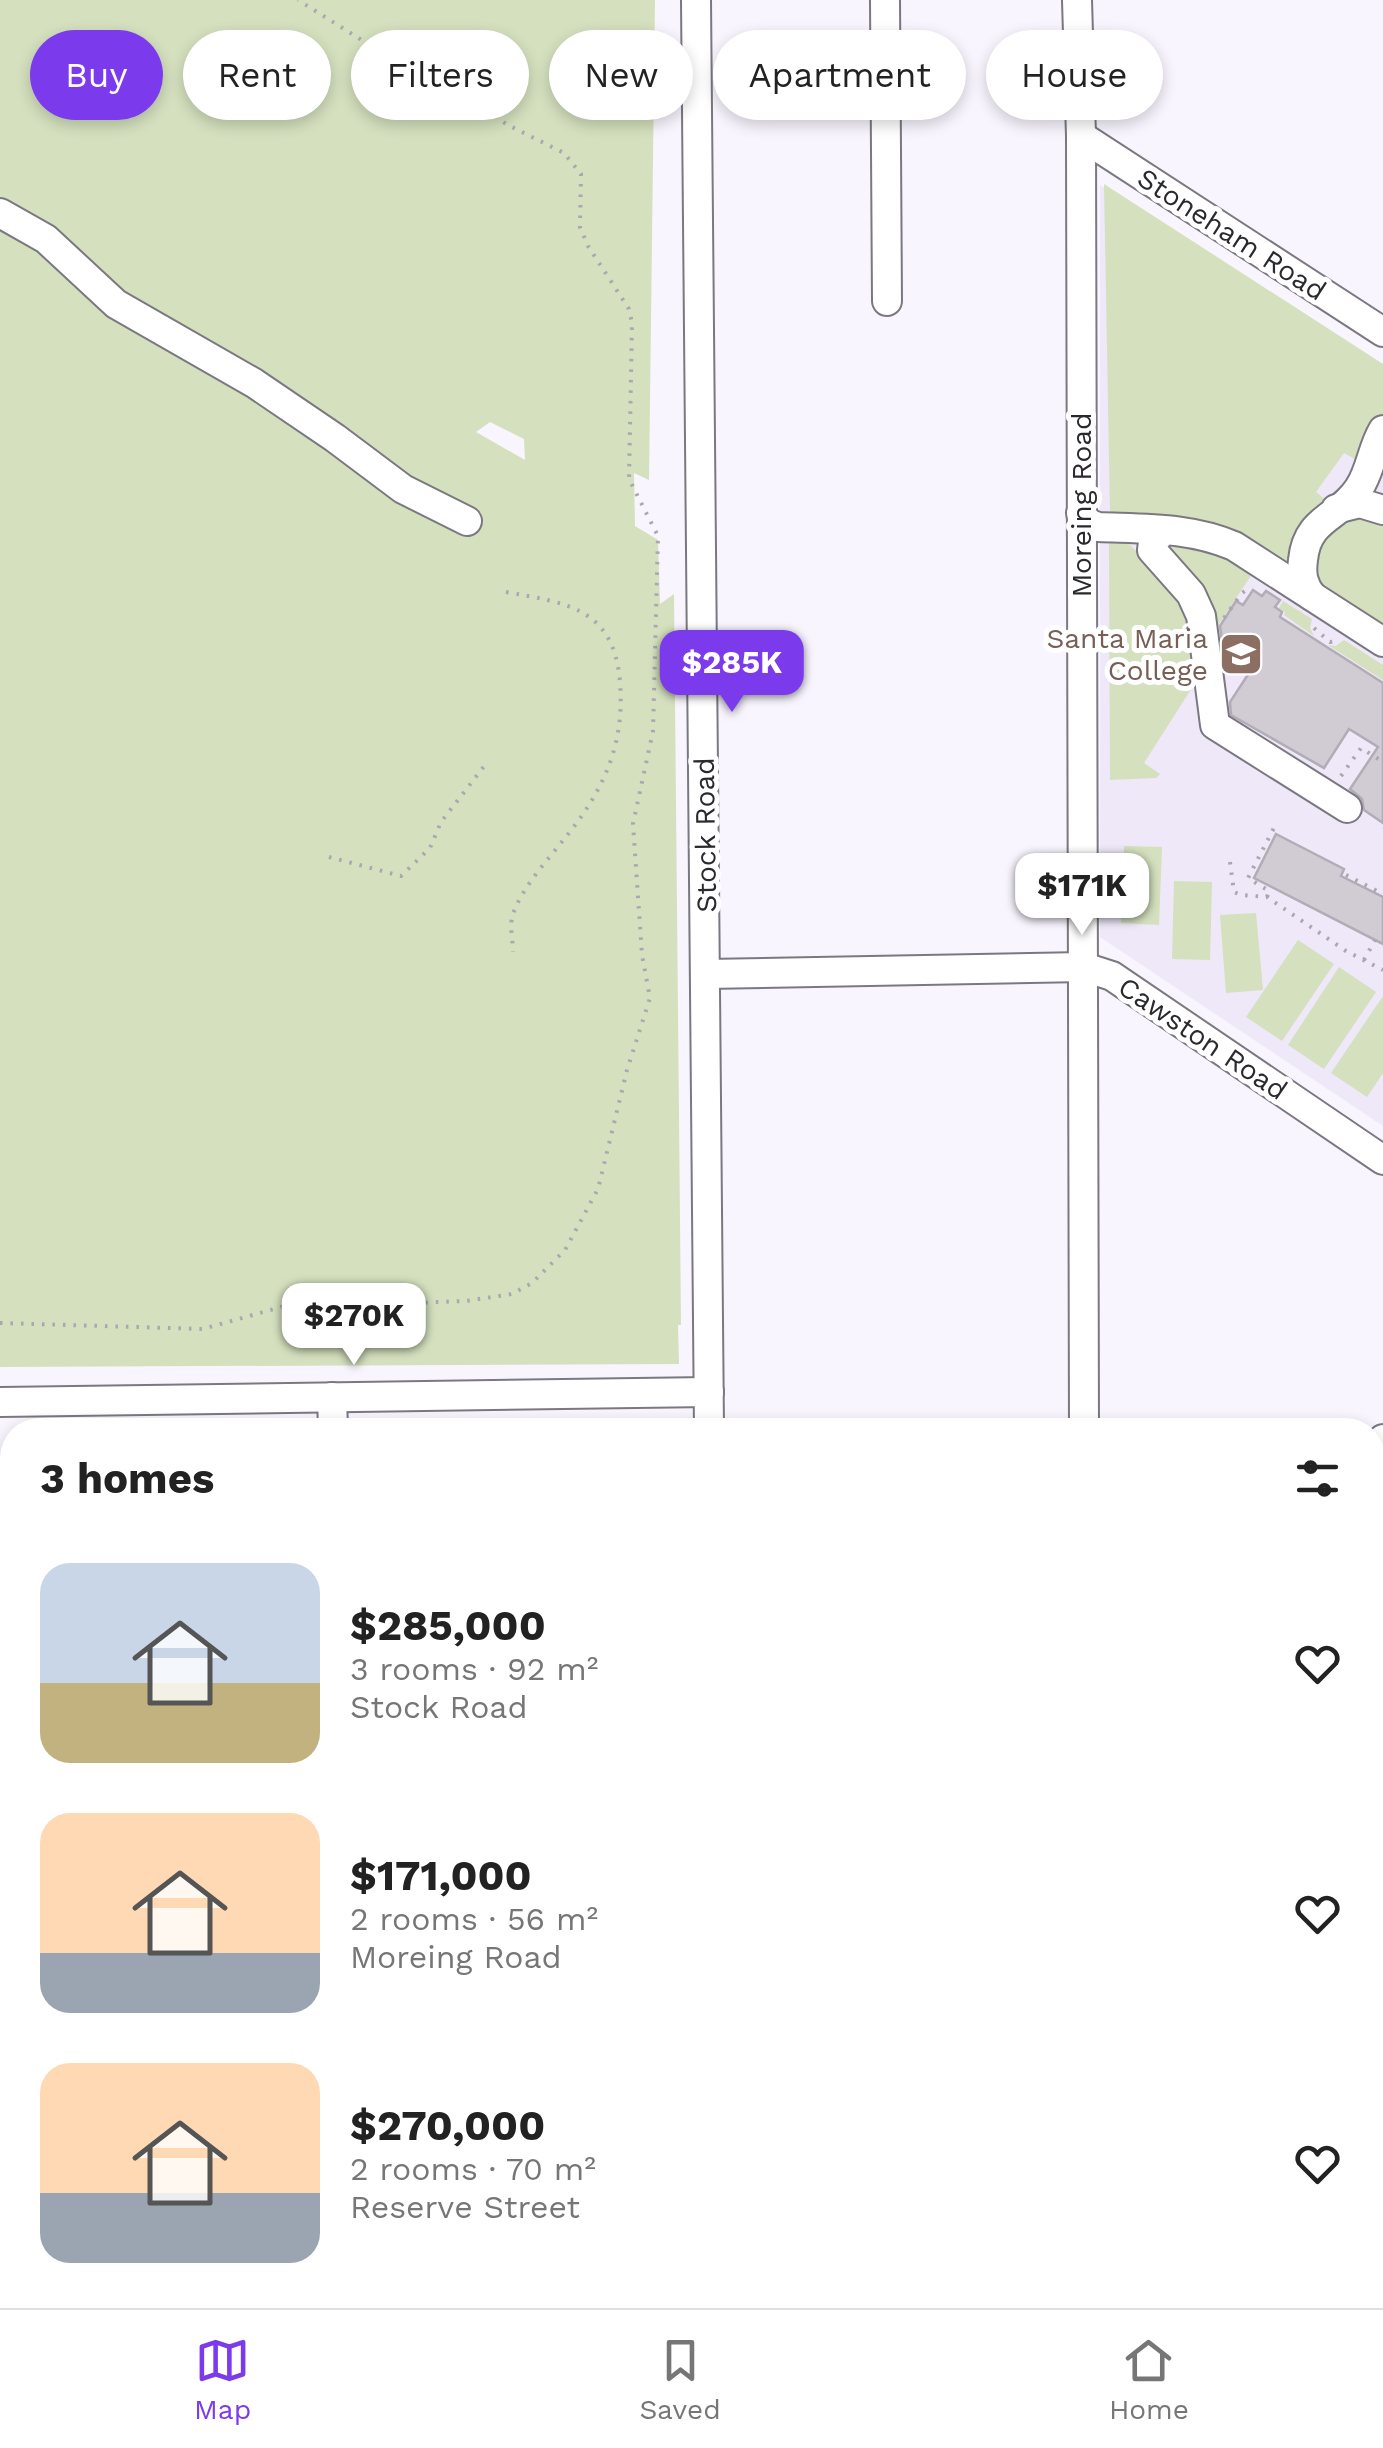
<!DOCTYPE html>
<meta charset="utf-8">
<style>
body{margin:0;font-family:"Work Sans",sans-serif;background:#f2f2f2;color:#222;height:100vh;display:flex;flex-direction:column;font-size:38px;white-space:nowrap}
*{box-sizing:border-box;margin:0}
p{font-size:32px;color:#767676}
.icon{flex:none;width:55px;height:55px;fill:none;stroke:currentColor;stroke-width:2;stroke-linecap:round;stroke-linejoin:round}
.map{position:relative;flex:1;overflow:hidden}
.panel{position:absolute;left:0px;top:1418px;width:1385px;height:892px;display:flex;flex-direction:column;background:#fff;border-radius:40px 40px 0 0;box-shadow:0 5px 15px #0003}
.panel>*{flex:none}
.top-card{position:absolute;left:30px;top:30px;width:1325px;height:90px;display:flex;gap:20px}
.price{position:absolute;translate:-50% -85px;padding:0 22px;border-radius:20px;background:#fff;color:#222;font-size:32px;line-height:65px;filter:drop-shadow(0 2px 5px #0008)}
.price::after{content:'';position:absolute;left:50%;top:60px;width:30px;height:22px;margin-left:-15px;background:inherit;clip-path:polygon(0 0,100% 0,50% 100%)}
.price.on{background:#7c3aed;color:#fff}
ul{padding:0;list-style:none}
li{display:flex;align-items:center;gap:30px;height:250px;padding:0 40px}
li span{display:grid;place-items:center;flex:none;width:280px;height:200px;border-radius:30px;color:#555}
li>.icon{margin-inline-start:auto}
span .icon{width:120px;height:120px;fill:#fffc;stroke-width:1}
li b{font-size:42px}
h2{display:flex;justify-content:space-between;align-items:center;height:120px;padding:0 40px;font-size:42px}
.tag{padding:0 35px;border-radius:45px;background:#fff;box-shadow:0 5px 15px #0003;font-size:35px;line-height:90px}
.tag.on{background:#7c3aed;color:#fff}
.dock{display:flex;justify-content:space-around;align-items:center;height:140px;border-top:2px solid #e0e0e0;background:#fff;font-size:28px;color:#767676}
.dock a{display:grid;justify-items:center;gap:5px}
.dock .on{color:#7c3aed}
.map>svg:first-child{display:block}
.built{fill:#eee8f9}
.green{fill:#d4e0be;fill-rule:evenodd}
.building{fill:#d1cbd4;stroke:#b1acb5;stroke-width:2.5}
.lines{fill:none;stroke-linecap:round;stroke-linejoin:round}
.minor-casing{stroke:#7b7881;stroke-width:32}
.path{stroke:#aaa7ae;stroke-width:4;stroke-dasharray:2.5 8;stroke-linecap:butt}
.minor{stroke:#fff;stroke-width:28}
.labels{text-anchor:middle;stroke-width:10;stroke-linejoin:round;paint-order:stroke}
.street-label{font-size:28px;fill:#2b292d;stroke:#fff}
.education-label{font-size:28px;fill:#785e54;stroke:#fff;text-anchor:end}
</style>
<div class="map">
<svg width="1383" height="2308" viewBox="0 0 1383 2308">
<rect width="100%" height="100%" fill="#f8f5fe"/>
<path class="built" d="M1100,185L1383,370V1126L1100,937Z"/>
<g class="green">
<path d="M0,0H655L649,480L634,473L635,526L658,540L660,604L674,594L681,1325H678L679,1364L0,1367ZM490,422L524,439L525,460L476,432Z"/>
<path d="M1104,184L1383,364V420L1357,460L1344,453L1316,492L1327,501L1300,583L1247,548L1122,522L1110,511Z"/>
<path d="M1344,514L1383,515V634C1351,614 1312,599 1310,557Z"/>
<path d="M1109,541L1127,542L1168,582L1188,609L1202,672L1144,763L1160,774L1156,778L1110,780Z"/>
<path d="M1161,542L1213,551L1252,574L1209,639Z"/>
<path d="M1283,601L1312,619L1310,628L1314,636L1284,615L1285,612L1279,608Z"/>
<path d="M1344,640L1383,665V680L1328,645L1336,646Z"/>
<path d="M1124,846L1162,847L1159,925L1121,923Z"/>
<path d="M1174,881L1212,882L1210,960L1172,959Z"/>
<path d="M1256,913L1263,990L1226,993L1220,915Z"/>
<path d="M1298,940L1334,964L1282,1041L1246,1017Z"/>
<path d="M1339,967L1376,992L1324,1069L1288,1045Z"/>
<path d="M1383,996V1073L1367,1097L1331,1073Z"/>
</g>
<g class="building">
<path d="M1253,590L1262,596L1266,591L1280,600L1275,607L1282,612L1280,617L1383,683V823L1364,810L1362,799L1350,789L1378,747L1349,729L1324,768L1231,715L1230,702L1249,673L1224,657L1220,626L1236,601L1243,605Z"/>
<path d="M1276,834L1344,869L1341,876L1383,897V944L1254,878Z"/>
</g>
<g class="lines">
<g class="minor-casing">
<g id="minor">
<path d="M696,0L709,1430"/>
<path d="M885,0L887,301"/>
<path d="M1077,0L1081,136L1084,1430"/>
<path d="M1081,136L1383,332"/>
<path d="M0,213L46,239L116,304L254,383L335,438L403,489L467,521"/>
<path d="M1336,509L1360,503L1383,510"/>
<path d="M1081,513L1088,523L1098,527C1145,529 1190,527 1234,546L1383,642"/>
<path d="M1162,532L1153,542L1152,550L1191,594L1201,616L1215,725L1347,808"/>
<path d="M1312,596C1303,585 1301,574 1303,560C1307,517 1340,518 1359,488C1371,470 1372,448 1383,430"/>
<path d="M706,974L1084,967L1112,976L1383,1160"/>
<path d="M332,1397L333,1430"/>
<path d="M0,1402L709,1392"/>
<path d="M1372,1457L1383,1439"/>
<path d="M1372,1569L1383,1576"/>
<path d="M0,1778L12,1777"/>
<path d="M1372,1978L1383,1986"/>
<path d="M1372,2129L1383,2113"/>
<path d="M0,2157L12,2156"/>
<path d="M342,2298V2308"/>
<path d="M718,2298L719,2308"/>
<path d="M1095,2298V2308"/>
<path d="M1256,2308L1263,2298"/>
</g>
</g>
<g class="path">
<path d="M506,592C567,603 614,608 620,682C625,744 604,790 565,838C547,861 523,886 513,914C509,925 513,941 513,952"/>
<path d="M1224,618L1242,593L1250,587"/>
<path d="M1314,628L1330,642L1338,641"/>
<path d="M1341,776L1361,748L1383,762"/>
<path d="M329,857L401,876L430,848L441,822L485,765"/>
<path d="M1230,862L1234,892L1241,895L1267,897L1346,951L1383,970"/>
<path d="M1346,875L1383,894"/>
<path d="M1267,897L1269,891L1248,878L1276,824"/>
<path d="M1364,960L1375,940"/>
<path d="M0,1323L203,1329L320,1296L383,1304L466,1301L512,1294L532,1283L565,1250L598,1189L627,1070L650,998L642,955L633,824L653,731L658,536L629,479L632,323L629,309L588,246L580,227L581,174L564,153L506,124L486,108L425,72L384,54L298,0"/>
<path d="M312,2298V2308"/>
</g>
<use href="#minor" class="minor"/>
</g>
<defs>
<g id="school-square" transform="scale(2.25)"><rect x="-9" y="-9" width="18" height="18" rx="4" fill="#8d6e63" stroke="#fff"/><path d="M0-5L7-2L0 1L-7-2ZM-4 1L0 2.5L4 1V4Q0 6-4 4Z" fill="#fff"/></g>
</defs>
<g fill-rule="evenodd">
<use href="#school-square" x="1241" y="654"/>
</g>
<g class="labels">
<g class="street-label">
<text transform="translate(1232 234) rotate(33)" y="10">Stoneham Road</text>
<text transform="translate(1081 505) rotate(-90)" y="10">Moreing Road</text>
<text transform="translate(705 835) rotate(-91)" y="10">Stock Road</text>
<text transform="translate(1203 1038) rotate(34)" y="10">Cawston Road</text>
</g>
<g class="education-label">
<text x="1208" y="648">Santa Maria<tspan x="1208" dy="32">College</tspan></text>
</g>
</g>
</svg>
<b class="price on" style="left:732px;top:715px">$285K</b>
<b class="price" style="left:1082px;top:938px">$171K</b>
<b class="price" style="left:354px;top:1368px">$270K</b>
<div class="top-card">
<a class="tag on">Buy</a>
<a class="tag">Rent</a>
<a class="tag">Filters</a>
<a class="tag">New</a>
<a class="tag">Apartment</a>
<a class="tag">House</a>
</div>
<section class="panel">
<h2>3 homes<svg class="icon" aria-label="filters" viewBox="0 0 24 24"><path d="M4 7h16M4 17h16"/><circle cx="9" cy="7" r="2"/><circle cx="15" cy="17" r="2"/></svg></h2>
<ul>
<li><span style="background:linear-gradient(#c9d6e8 60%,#c2b280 0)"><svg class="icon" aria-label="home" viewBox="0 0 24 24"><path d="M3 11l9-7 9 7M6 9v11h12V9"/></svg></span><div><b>$285,000</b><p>3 rooms · 92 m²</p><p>Stock Road</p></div><svg class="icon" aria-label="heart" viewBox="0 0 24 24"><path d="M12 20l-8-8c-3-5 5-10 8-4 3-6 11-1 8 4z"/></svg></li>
<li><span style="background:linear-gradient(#ffd9b3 70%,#9aa5b1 0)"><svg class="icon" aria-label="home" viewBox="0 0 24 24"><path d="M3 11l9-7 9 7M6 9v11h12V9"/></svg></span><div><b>$171,000</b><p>2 rooms · 56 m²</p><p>Moreing Road</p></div><svg class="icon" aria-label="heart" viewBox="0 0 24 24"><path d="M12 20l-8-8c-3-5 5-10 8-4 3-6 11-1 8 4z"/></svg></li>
<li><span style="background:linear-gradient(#ffd9b3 65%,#9aa5b1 0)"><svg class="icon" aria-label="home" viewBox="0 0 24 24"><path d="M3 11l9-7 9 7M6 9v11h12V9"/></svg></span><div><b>$270,000</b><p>2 rooms · 70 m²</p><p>Reserve Street</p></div><svg class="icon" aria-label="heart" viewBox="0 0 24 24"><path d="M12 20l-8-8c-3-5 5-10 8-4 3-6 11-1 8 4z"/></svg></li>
</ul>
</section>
</div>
<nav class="dock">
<a class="on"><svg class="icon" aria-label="map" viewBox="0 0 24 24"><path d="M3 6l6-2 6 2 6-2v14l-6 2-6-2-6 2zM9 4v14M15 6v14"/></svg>Map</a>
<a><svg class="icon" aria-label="saved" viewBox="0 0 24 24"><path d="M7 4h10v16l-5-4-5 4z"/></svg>Saved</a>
<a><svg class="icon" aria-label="home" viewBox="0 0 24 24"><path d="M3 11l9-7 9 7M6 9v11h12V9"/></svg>Home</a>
</nav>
